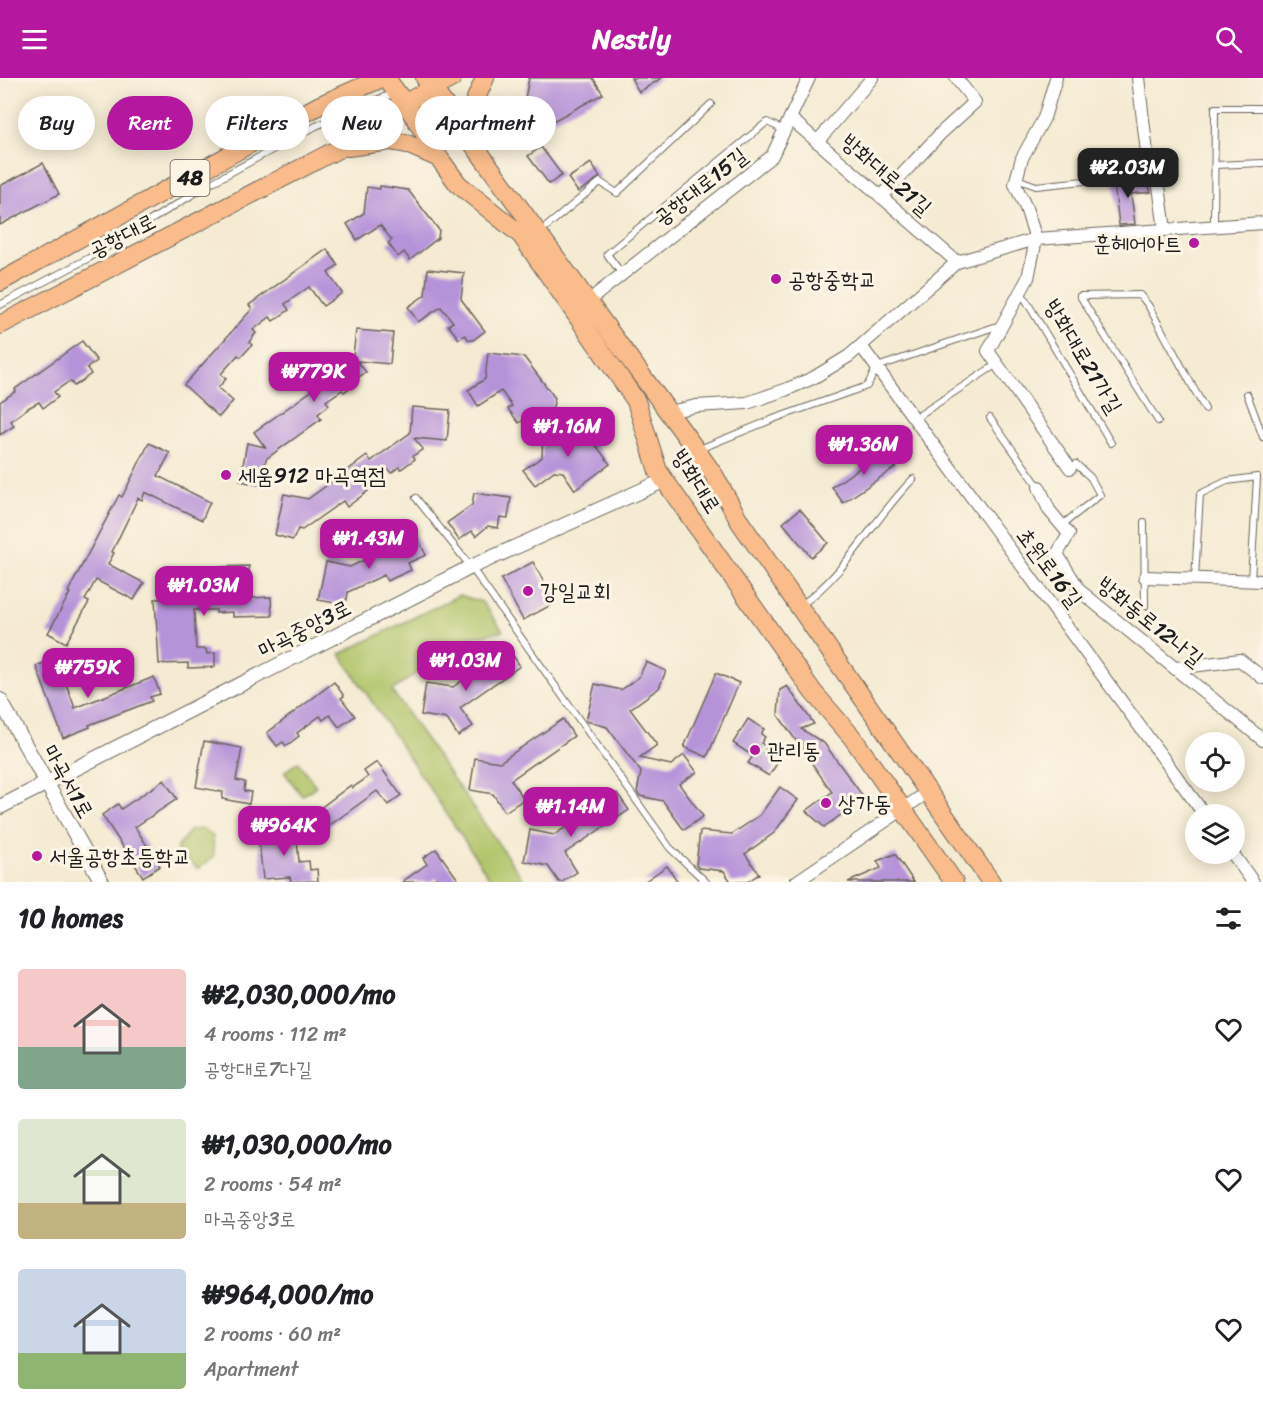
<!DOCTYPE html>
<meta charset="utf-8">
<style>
body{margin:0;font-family:Sriracha,"Poor Story",sans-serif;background:#f2f2f2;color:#202124;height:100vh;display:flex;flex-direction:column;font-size:22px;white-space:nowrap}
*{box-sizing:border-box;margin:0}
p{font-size:20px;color:#757577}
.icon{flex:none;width:33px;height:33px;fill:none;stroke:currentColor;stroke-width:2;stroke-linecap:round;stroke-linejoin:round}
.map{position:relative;height:804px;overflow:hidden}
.sheet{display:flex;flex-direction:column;background:#fff;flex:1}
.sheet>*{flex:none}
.top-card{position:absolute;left:18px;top:18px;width:600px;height:54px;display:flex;gap:12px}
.buttons{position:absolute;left:1185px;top:654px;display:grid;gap:12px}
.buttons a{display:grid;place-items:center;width:60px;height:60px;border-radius:50%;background:#fff;box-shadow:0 3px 15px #0003;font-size:30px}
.price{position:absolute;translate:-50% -51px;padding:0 14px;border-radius:12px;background:#b5179e;color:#fff;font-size:20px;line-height:39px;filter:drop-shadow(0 2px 3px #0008)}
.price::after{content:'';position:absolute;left:50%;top:36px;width:18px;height:14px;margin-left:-9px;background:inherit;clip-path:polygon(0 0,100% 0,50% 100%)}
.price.active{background:#222;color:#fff}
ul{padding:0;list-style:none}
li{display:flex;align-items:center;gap:18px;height:150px;padding:0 18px}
li span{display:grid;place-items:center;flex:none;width:168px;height:120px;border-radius:6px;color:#555}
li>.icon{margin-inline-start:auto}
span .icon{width:72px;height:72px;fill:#fffc;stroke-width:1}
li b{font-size:26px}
h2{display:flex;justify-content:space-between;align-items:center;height:72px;padding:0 18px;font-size:26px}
.chip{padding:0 21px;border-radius:27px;background:#fff;box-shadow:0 3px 15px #0003;font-size:21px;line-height:54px}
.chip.active{background:#b5179e;color:#fff}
header{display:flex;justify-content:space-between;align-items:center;height:78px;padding:0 18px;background:#b5179e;color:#fff;font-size:27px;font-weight:700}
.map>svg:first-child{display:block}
.green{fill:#aec265;stroke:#656f40;stroke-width:1.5}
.building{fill:#b693d9}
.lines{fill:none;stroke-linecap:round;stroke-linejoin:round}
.service-casing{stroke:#68645c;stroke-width:8}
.minor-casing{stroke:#68645c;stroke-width:14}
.tertiary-casing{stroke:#68645c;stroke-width:16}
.primary-casing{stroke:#68645c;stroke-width:20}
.service{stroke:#fff;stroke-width:6}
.minor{stroke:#fff;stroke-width:12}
.tertiary{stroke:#fff;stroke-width:14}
.primary{stroke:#f9bc8a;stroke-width:18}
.poi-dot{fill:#b5179e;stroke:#fcf5e5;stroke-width:2}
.labels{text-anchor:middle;stroke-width:6;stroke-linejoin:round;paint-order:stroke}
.shield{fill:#fcf5e5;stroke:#5f5d58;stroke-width:1.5}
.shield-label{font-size:21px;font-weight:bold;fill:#1c1c1c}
.street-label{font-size:22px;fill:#1c1c1c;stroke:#fcf5e5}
.poi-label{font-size:22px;fill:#1c1c1c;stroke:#fcf5e5;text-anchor:start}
</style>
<header><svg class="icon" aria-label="menu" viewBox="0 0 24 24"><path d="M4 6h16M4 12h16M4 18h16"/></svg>Nestly<svg class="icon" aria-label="search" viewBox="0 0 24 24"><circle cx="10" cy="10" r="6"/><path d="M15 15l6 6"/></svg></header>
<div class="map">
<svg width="1263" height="804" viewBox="0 0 1263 804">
<rect width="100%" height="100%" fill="#fcf5e5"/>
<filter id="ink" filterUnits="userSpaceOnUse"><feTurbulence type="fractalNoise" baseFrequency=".0167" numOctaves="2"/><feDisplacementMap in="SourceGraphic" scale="12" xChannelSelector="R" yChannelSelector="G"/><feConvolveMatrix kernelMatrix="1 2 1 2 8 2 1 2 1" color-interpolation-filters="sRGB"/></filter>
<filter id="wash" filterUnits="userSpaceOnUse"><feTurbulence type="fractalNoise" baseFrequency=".008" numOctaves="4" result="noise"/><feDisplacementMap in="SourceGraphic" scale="24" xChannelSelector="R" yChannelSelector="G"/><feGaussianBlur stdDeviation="1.35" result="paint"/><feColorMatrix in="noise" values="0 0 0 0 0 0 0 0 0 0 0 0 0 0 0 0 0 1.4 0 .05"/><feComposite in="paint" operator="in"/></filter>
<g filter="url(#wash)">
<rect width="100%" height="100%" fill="#f4ebd2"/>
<g class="green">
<path d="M459,517L482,524L503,553L463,561L392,613L525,804H492L340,576Z"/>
<path d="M298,684L316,708L302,718L284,694Z"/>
<path d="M203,751L213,758L214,779L198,791L176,771L190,752Z"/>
</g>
<g id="blocks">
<g class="building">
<path d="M529,0H593L603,16L527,57L518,56Z"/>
<path d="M631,0H662L639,14Z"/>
<path d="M541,69L562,97L549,106L528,78Z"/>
<path d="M43,85L59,116L0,147V108Z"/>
<path d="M591,85L600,99L578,114L568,100Z"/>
<path d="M1146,102L1151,114L1131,116L1135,146L1119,147L1114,105Z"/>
<path d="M380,108L408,112L439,152L438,160L410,182L404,174L398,179L388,165L392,162L380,147L357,162L347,146L364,135L367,109L380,111Z"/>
<path d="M327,171L338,187L328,195L342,215L323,228L309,209L285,226L289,232L273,243L270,239L253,252L256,255L249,264L252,267L241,279L238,277L221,296L226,301L218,310L233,323L219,339L184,307L252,231L249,227Z"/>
<path d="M428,191L464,195L461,221L485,253L473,262H469L465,257L459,261L448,247L453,244L441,229L418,244L408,229L425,217Z"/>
<path d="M356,252L393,255L390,286L357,283L366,294L356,301L358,304L344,314L342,312L326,323L329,327L318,336L321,341L266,381L261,407L240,403L247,365L265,369L254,354L324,304L321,301L353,278Z"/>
<path d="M82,263L97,283L87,290L91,296L74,308L70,303L54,314L58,319L43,330L39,324L28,330L11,343L14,348L0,357V324L16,313L15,311Z"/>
<path d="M488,275L524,279L555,320L552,333L531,349L525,341L519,345L508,331L512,328L501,313L478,328L468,312L485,301Z"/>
<path d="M412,329L450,332L447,363L414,360L423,371L413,378L415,381L401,391L399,389L391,395L387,390L364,407L368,413L347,429L343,423L302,452L298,451L293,462L275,457L284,416L308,421L367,378L371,383L410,355Z"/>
<path d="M568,352L586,354L610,386L575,412L563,394L554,393L535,407L523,392L542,379L543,353L568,354Z"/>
<path d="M149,365L170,375L158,398L210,424L202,442L145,414L142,422L138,420L112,474L114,475L108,486L144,505L134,522L96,502L85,522L89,524L66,565L48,555L70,515L68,514L119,417L122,419Z"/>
<path d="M886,372L897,388L843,425L832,409Z"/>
<path d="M474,415L511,420L508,440L500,439L498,450L488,448L476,458L472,453L459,462L447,445L472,427Z"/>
<path d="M800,431L828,465L811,479L783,445Z"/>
<path d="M416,457L426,477L408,485L411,492L387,503L384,497L348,514L347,522L341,521L340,526L318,522L326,484L350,489Z"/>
<path d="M533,484L555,525L523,542L501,501Z"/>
<path d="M249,488V520L271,519L272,538L233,539V534L216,535V532H194L196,571H206L207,576L215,575V589L188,590V585L159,586L155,521L216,519L215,489Z"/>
<path d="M508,570L520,588L460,630L473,648L458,658L447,641L421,637L426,605L453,609Z"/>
<path d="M62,578L71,604L66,606L75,630L154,599L160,616L150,619L152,623L89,647L90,649L63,660L36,588Z"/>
<path d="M646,584L666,593L659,610L630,631L657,667L639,680L671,687L684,677L697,694L679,706L703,738L684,752L663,723L640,718L637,714L641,694L607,649L586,643L595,606L621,612L639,599Z"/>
<path d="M716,595L739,605L707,679L684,669Z"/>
<path d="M334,604L344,618L341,620L355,638L339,649L330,637L323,642L320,638L297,655L299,658L286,668L283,664L277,668L267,655Z"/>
<path d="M787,608L814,646L801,651L824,665L862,717L840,732L842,736L824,749L806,733L832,714L778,637L780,612Z"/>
<path d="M563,641L574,658L511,702L524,721L505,734L493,716L470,712L475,680L500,684Z"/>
<path d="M748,641L764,651L761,656L765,659L761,665L767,669L763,675L778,684L769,698L748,685L753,678L733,665Z"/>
<path d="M204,663L242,670L236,702L245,704L244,713L251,714L249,726L222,721L223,714L196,709Z"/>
<path d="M377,684L401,717L388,727L377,713L326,750L315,734L351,707L352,710L368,699L364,693Z"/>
<path d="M164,702L177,721L135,749L160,788L143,799L102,737L118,726L121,731Z"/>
<path d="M780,709L798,722L774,755L745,776L759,796L747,804H731L724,793L699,790L696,787L700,753L732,756L760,737Z"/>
<path d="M617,715L629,732L565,775L577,794L562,804H559L548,788L524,783L530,752L554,757Z"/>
<path d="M296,751L299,784L309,783L310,792L317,791L318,803L291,804L290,799L263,801L258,755Z"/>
<path d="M436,771L460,804H439L436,800L431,804H402L427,786L423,780Z"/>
<path d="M895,776L914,804H848L881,790L877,783Z"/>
<path d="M667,788L678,804H644Z"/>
</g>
</g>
</g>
<g filter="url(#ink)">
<use href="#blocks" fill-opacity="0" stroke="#68645c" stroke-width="1.5"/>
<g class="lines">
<g class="service-casing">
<g id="service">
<path d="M1215,87L1263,85"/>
<path d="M1017,101L1036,108L1151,96"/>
<path d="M1214,148L1215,30H1263"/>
<path d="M540,154L600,104L617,115L711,26"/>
<path d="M622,196L607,176L767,44L784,52"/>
<path d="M1021,214L1111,365"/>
<path d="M0,227L89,180L213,104L316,48L384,19L396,16"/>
<path d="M1247,316L1263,359"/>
<path d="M915,340L997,286"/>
<path d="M990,340L1039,409"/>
<path d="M1158,343L1080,218L1140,217L1148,227L1205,331"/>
<path d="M697,372L776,340L867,308L877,289L1000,247"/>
<path d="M416,420L471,489L670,770L706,804"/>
<path d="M1144,444L1145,528"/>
<path d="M1062,447L1100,417L1091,400L1076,386"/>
<path d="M1195,501L1200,416L1227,403L1257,399L1251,502"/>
<path d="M801,527C847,495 874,440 913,401"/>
</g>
</g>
<g class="minor-casing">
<g id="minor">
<path d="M1056,0L1044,40L1022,80L1015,106L1026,130L1036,161L1028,200L988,273L1070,390"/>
<path d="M1138,0L1149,91L1159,108L1165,152"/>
<path d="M790,40L957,184"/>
<path d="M817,64L872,0"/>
<path d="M881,119L941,55L975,24L956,0"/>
<path d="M587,224L772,78L809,0"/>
<path d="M861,268L1204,736"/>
<path d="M669,334L696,328L747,325L785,312L813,300L849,278L957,184L1036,161L1263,145"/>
<path d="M1039,409L1049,432L1069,456L1057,476L1080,513L1263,662"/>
<path d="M1145,499L1263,503"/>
<path d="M1176,590L1240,582L1263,600"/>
<path d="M1233,776L1253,804"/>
<path d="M796,804L928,714"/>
</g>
</g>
<g class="tertiary-casing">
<g id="tertiary">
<path d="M0,622L102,804"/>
<path d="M0,729L471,489L665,402"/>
</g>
</g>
<g class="primary-casing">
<g id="primary">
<path d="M386,0L414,38L439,80L458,106L521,157L636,323L658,393L813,614L852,659L954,804"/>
<path d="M425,0L696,372L714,397L740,444L991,804"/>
<path d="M477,65L471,40L474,25L485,0"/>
<path d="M348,69L390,63L407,66L439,80"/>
<path d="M0,204L318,28L382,0"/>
<path d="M0,247L340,70L405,25L452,0"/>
</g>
</g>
<use href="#service" class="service"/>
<use href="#minor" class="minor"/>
<use href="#tertiary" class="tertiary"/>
<use href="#primary" class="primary"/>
</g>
</g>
<g class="poi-dot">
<circle cx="1194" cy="165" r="6"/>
<circle cx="776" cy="201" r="6"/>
<circle cx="226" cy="397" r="6"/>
<circle cx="528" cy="513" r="6"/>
<circle cx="755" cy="672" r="6"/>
<circle cx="826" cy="725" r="6"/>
<circle cx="37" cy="778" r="6"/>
</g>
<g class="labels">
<rect class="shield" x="170.5" y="82" width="39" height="36" rx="4.5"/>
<g class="shield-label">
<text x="190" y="107">48</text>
</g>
<g class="street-label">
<text transform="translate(887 96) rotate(41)" y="8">방화대로21길</text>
<text transform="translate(700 108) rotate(-38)" y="8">공항대로15길</text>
<text transform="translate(122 157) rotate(-27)" y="8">공항대로</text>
<text transform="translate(1084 278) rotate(59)" y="8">방화대로21가길</text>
<text transform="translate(697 403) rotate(58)" y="8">방화대로</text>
<text transform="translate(1050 489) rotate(53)" y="8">초원로16길</text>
<text transform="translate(1151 543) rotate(39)" y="8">방화동로12나길</text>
<text transform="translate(304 550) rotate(-27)" y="8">마곡중앙3로</text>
<text transform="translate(69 703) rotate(61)" y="8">마곡서1로</text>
</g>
<g class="poi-label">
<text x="1182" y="173" text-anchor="end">훈헤어아트</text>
<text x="788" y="209">공항중학교</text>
<text x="238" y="405">세움912 마곡역점</text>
<text x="540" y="521">강일교회</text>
<text x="767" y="680">관리동</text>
<text x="838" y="733">상가동</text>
<text x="49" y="786">서울공항초등학교</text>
</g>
</g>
</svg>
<div class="buttons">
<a><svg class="icon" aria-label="locate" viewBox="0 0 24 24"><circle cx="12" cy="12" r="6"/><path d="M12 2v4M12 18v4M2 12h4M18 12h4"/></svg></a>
<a><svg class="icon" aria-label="layers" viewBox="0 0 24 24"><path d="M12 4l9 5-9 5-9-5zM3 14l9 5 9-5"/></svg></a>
</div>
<b class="price active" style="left:1128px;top:121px">₩2.03M</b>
<b class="price" style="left:314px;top:325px">₩779K</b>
<b class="price" style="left:568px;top:380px">₩1.16M</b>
<b class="price" style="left:864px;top:398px">₩1.36M</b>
<b class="price" style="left:369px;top:492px">₩1.43M</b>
<b class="price" style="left:204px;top:539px">₩1.03M</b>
<b class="price" style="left:466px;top:614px">₩1.03M</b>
<b class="price" style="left:88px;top:621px">₩759K</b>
<b class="price" style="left:571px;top:760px">₩1.14M</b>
<b class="price" style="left:284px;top:779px">₩964K</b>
<div class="top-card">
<a class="chip">Buy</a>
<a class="chip active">Rent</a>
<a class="chip">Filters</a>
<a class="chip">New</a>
<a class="chip">Apartment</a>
</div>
</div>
<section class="sheet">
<h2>10 homes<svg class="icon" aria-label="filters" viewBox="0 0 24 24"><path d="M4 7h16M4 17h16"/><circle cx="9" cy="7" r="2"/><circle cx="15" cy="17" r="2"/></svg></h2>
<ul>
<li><span style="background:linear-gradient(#f6c9c9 65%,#7fa58c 0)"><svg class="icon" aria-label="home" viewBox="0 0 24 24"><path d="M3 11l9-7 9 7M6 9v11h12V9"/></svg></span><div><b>₩2,030,000/mo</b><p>4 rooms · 112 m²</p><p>공항대로7다길</p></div><svg class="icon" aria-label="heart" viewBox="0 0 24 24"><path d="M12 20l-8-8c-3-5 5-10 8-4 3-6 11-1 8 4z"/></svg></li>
<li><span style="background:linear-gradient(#dfe7d0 70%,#c2b280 0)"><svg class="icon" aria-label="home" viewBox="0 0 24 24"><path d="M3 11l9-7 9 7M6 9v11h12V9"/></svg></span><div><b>₩1,030,000/mo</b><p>2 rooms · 54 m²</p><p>마곡중앙3로</p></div><svg class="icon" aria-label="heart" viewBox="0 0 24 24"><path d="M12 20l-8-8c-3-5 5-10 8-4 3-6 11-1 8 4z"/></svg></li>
<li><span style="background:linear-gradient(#c9d6e8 70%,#8fb573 0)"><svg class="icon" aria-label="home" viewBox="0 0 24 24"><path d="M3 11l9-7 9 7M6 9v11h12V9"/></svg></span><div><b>₩964,000/mo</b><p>2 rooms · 60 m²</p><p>Apartment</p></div><svg class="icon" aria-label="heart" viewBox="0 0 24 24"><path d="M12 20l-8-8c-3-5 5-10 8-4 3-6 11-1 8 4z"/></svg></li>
</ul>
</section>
